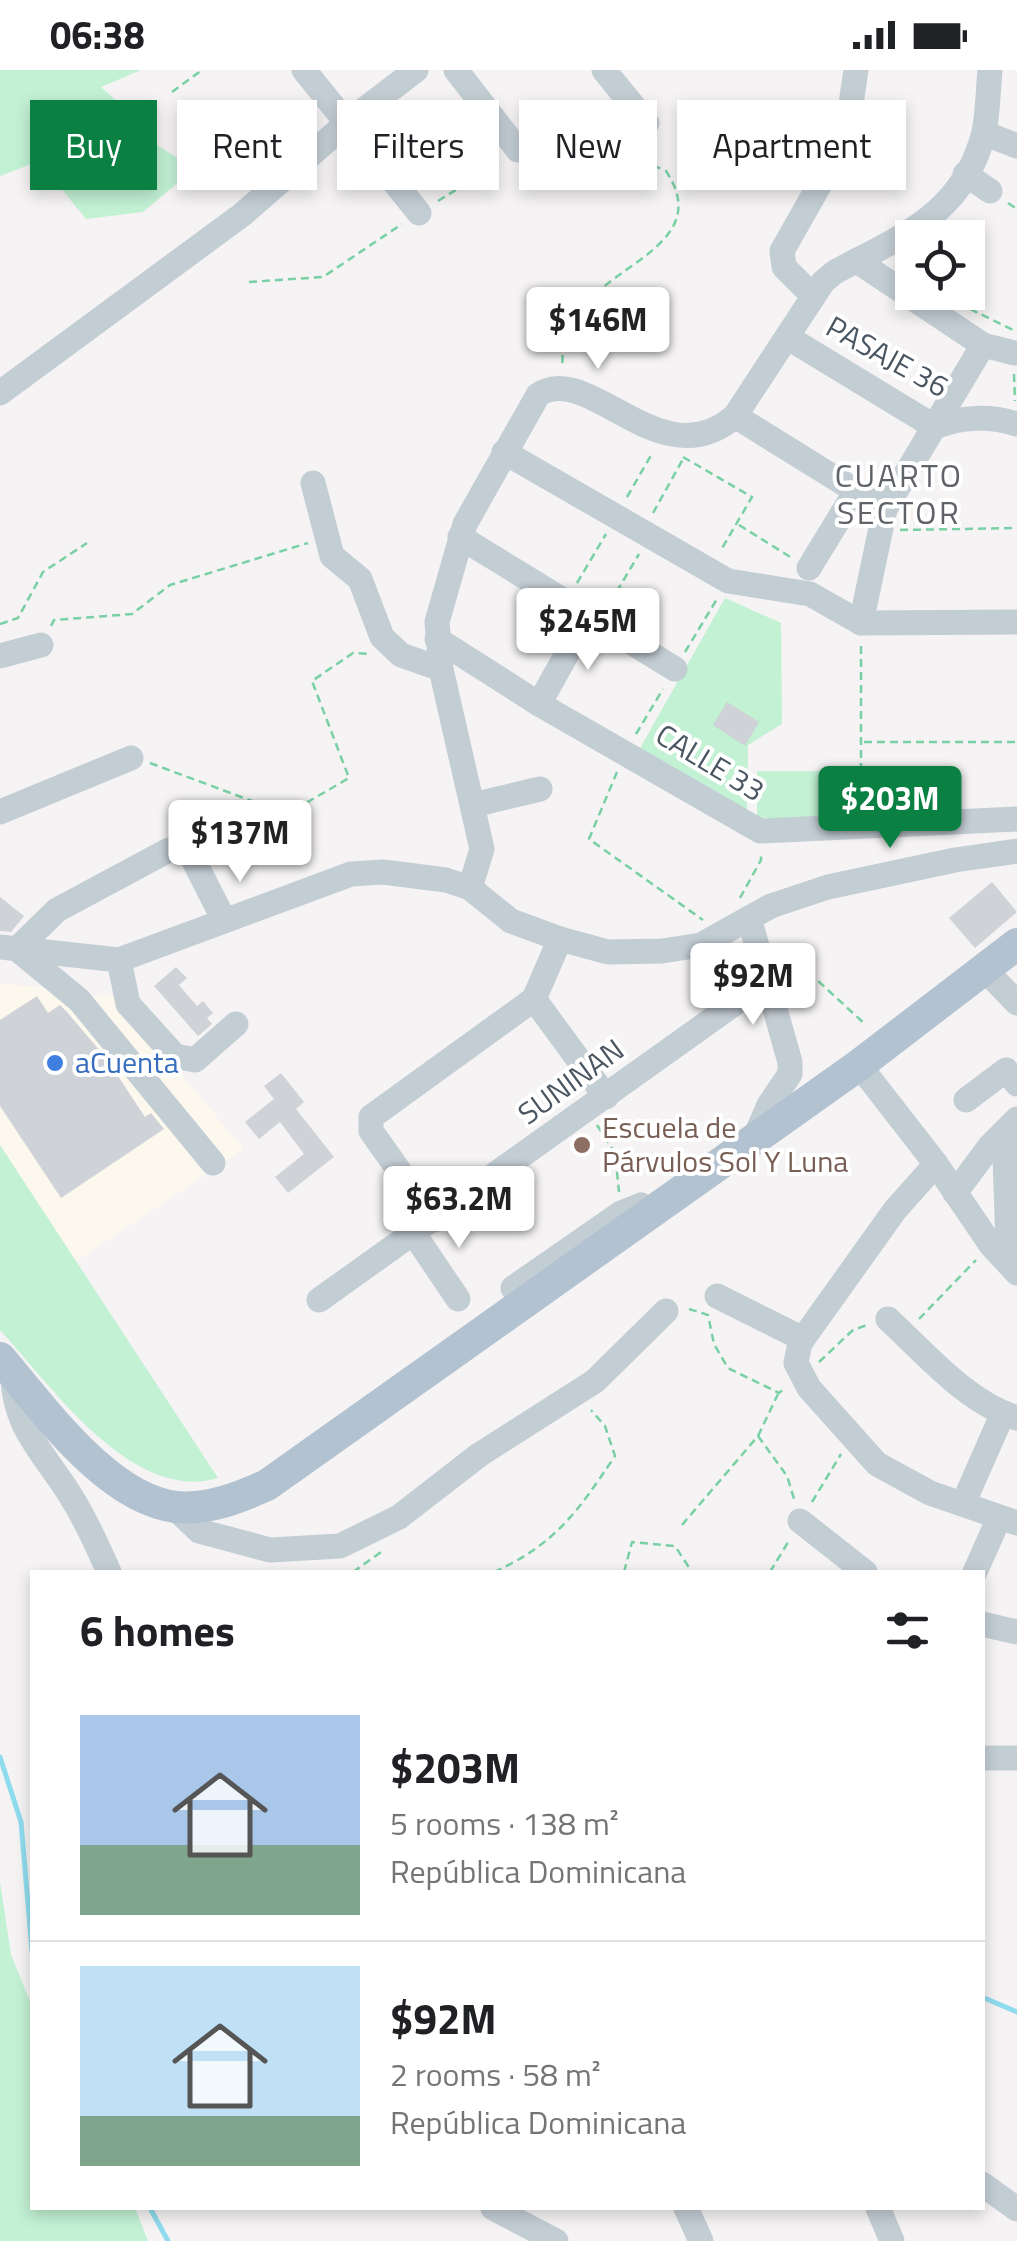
<!DOCTYPE html>
<meta charset="utf-8">
<style>
body{margin:0;font-family:"Titillium Web",sans-serif;background:#f2f2f2;color:#202124;height:100vh;display:flex;flex-direction:column;font-size:38px;white-space:nowrap}
*{box-sizing:border-box;margin:0}
p{font-size:32px;color:#757577}
.icon{flex:none;width:55px;height:55px;fill:none;stroke:currentColor;stroke-width:2;stroke-linecap:round;stroke-linejoin:round}
.map{position:relative;flex:1;overflow:hidden}
.panel{position:absolute;left:30px;top:1500px;width:955px;height:640px;display:flex;flex-direction:column;background:#fff;border-radius:0px;box-shadow:0 5px 15px #0003}
.panel>*{flex:none}
.guide{position:absolute;left:30px;top:30px;width:958px;height:90px;display:flex;gap:20px}
.buttons{position:absolute;left:895px;top:150px;display:grid;gap:20px}
.buttons a{display:grid;place-items:center;width:90px;height:90px;border-radius:0px;background:#fff;box-shadow:0 5px 15px #0003;font-size:50px}
.price{position:absolute;translate:-50% -85px;padding:0 22px;border-radius:10px;background:#fff;color:#222;font-size:32px;line-height:65px;filter:drop-shadow(0 2px 5px #0008)}
.price::after{content:'';position:absolute;left:50%;top:60px;width:30px;height:22px;margin-left:-15px;background:inherit;clip-path:polygon(0 0,100% 0,50% 100%)}
.price.current{background:#0b8043;color:#fff}
ul{padding:0;list-style:none}
li{display:flex;align-items:center;gap:30px;height:250px;padding:0 50px}
li+li{border-top:2px solid #e0e0e0}
li span{display:grid;place-items:center;flex:none;width:280px;height:200px;border-radius:0px;color:#555}
li>.icon{margin-inline-start:auto}
span .icon{width:120px;height:120px;fill:#fffc;stroke-width:1}
li b{font-size:42px}
h2{display:flex;justify-content:space-between;align-items:center;height:120px;padding:0 50px;font-size:42px}
.chip{padding:0 35px;border-radius:0px;background:#fff;box-shadow:0 5px 15px #0003;font-size:35px;line-height:90px}
.chip.current{background:#0b8043;color:#fff}
.status{display:flex;justify-content:space-between;align-items:center;height:70px;padding:0 50px;background:#fff;direction:ltr}
.status svg{height:28px;fill:currentColor}
.map>svg:first-child{display:block}
.commercial{fill:#fdf8ee}
.green{fill:#c2f1d4}
.lines{fill:none;stroke-linecap:round;stroke-linejoin:round}
.stream{stroke:#8fdcee;stroke-width:5}
.building{fill:#cfd2d7}
.path{stroke:#79d0a4;stroke-width:2.5;stroke-dasharray:8 5;stroke-linecap:butt}
.minor{stroke:#c3cdd4;stroke-width:25}
.major{stroke:#b2c2d1;stroke-width:32}
.shop-dot{fill:#3f7fe0;stroke:#fff;stroke-width:4}
.education-dot{fill:#8d6e63;stroke:#fff;stroke-width:4}
.labels{text-anchor:middle;stroke-width:8;stroke-linejoin:round;paint-order:stroke}
.street-label{font-size:30px;fill:#4a5661;stroke:#fff}
.shop-label{font-size:30px;fill:#366cbe;stroke:#fff;text-anchor:start}
.education-label{font-size:30px;fill:#785e54;stroke:#fff;text-anchor:start}
.neighbourhood-label{font-size:32px;letter-spacing:2.5px;fill:#5f6368;stroke:#fff}
</style>
<div class="status"><b>06:38</b><svg viewBox="0 0 49 12"><path d="M0 12V9h3v3zM5 12V6h3v6zM10 12V3h3v9zM15 12V0h3v12zM26 1h20v11H26zM47 4h2v5h-2z"/></svg></div>
<div class="map">
<svg width="1017" height="2171" viewBox="0 0 1017 2171">
<rect width="100%" height="100%" fill="#f5f3f3"/>
<path class="commercial" d="M0,914L55,918L61,926H116L244,1079L76,1192L0,1075Z"/>
<g class="green">
<path d="M0,0H141L101,17L132,45L151,71L185,93L181,110L143,142L86,149L39,91L0,106Z"/>
<path d="M725,528L781,553L782,654L748,675L747,741L639,680Z"/>
<rect x="757" y="701" width="86" height="47"/>
<path d="M0,1075L218,1408C132,1434 50,1314 0,1260Z"/>
<path d="M0,1812L11,1885L32,1936V2138H135L148,2171H0Z"/>
</g>
<g class="lines">
<g class="stream">
<path d="M0,1687L21,1752L32,1881"/>
<path d="M982,1927L1017,1942"/>
<path d="M150,2138L168,2171"/>
</g>
</g>
<g class="building">
<path d="M727,632L759,652L745,676L713,655Z"/>
<path d="M992,812L1017,842L975,878L949,848Z"/>
<path d="M0,827L24,846L11,862L0,861Z"/>
<path d="M176,897L187,908L179,915L197,936L203,931L213,943L207,948L212,954L198,966L154,916Z"/>
<path d="M37,926L48,943L60,935L67,942L106,988L145,1047L151,1043L164,1059L61,1128L0,1036V950Z"/>
<path d="M281,1003L304,1032L296,1039L334,1087L288,1123L275,1107L304,1084L280,1052L259,1069L245,1052L274,1029L264,1016Z"/>
</g>
<g class="lines">
<g class="path">
<path d="M172,22L202,0"/>
<path d="M538,85C556,88 576,96 594,96C626,97 630,84 666,101C707,162 637,187 600,220C588,231 569,257 564,272C562,279 563,289 562,296"/>
<path d="M438,131L499,93"/>
<path d="M1008,133L1017,139"/>
<path d="M249,212L323,207L402,154"/>
<path d="M970,239L1013,260"/>
<path d="M1014,304L1015,331"/>
<path d="M683,387L752,427L721,480"/>
<path d="M627,427L653,382"/>
<path d="M653,443L683,389"/>
<path d="M739,455L792,488"/>
<path d="M900,460L1017,458"/>
<path d="M577,513L606,464"/>
<path d="M610,533L639,484"/>
<path d="M0,554L18,548L43,502L87,473"/>
<path d="M51,556L54,550L132,544L170,515L308,473"/>
<path d="M861,576V733"/>
<path d="M685,582L717,529"/>
<path d="M636,664L663,619"/>
<path d="M864,672H1017"/>
<path d="M150,693L287,744L349,708L312,611L353,583L369,584"/>
<path d="M617,702L589,769L703,850"/>
<path d="M740,828L761,790V782"/>
<path d="M780,876L866,955"/>
<path d="M597,1055L615,1083L619,1122"/>
<path d="M689,1239L708,1245L714,1274L728,1298L779,1323L785,1318"/>
<path d="M919,1249L976,1190"/>
<path d="M819,1292L853,1260L867,1255"/>
<path d="M758,1366L778,1324"/>
<path d="M812,1432L841,1384"/>
<path d="M682,1455L758,1366L787,1406L795,1432"/>
<path d="M353,1502L384,1480"/>
<path d="M494,1502C556,1474 578,1441 615,1386L605,1356L591,1340"/>
<path d="M624,1502L632,1472L675,1476L692,1502"/>
<path d="M770,1502L790,1469"/>
</g>
<g class="minor">
<path d="M304,0L419,143"/>
<path d="M456,0L518,80"/>
<path d="M604,0L647,53"/>
<path d="M984,63L1017,76"/>
<path d="M965,104L990,121"/>
<path d="M857,191L983,275L1014,283"/>
<path d="M812,225L784,197L782,181L846,68L856,0"/>
<path d="M787,267L935,357C960,347 990,345 1016,354"/>
<path d="M0,323L243,144L348,52L416,0"/>
<path d="M735,346L885,439"/>
<path d="M504,382L728,511L810,524L861,553L1017,552"/>
<path d="M313,413L332,486L360,509L382,567L401,585L441,599"/>
<path d="M460,467L675,599"/>
<path d="M809,498L856,421"/>
<path d="M861,553L885,439L983,275"/>
<path d="M437,569L539,634L760,761L1017,749"/>
<path d="M0,586L41,575"/>
<path d="M539,634L588,546"/>
<path d="M473,735L540,719"/>
<path d="M0,742L131,688"/>
<path d="M470,818L482,779L441,599L437,552L465,454L538,325C589,290 661,411 735,346L823,212L835,202C900,167 964,144 984,62C988,43 988,20 990,0"/>
<path d="M749,848L790,992V1004L769,1035L755,1067"/>
<path d="M0,877L119,890L351,804L383,802L446,810L470,818L511,851L560,869L608,882L662,881L701,875L771,836L828,817L955,790L1017,781"/>
<path d="M119,890L128,934L175,986L195,990L236,954"/>
<path d="M984,899L1017,933"/>
<path d="M534,929L606,1027"/>
<path d="M859,995L936,1094L991,1175L1017,1203"/>
<path d="M966,1030L1006,1000L1017,1014"/>
<path d="M213,1093L79,930L17,879L57,840L167,781L179,778L192,787L224,850"/>
<path d="M936,1094L895,1140L800,1273L796,1293L809,1318L877,1394L930,1423L1017,1453"/>
<path d="M955,1123L990,1076L1017,1049"/>
<path d="M434,1150L371,1061V1047L534,929L560,869"/>
<path d="M414,1164L458,1229"/>
<path d="M1008,1175L1005,1087L1017,1076"/>
<path d="M513,1218L621,1143L641,1135L650,1143"/>
<path d="M717,1226L803,1269"/>
<path d="M319,1230L766,911"/>
<path d="M888,1249C926,1284 966,1332 1017,1348"/>
<path d="M13,1304C13,1353 39,1378 65,1417C83,1444 96,1473 109,1502"/>
<path d="M963,1434L1003,1343"/>
<path d="M174,1437L199,1461L270,1480L340,1476L399,1447L479,1385L595,1311L666,1241"/>
<path d="M800,1451L865,1502"/>
<path d="M975,1502L999,1448"/>
<path d="M982,1554L1017,1562"/>
<path d="M982,1688H1017"/>
<path d="M982,2114L1017,2139"/>
<path d="M493,2138L556,2171"/>
<path d="M686,2138L701,2171"/>
<path d="M878,2138L892,2171"/>
</g>
<path class="major" d="M0,1288C43,1338 107,1429 176,1437C208,1440 238,1428 267,1415L859,995L1017,874"/>
</g>
<circle class="shop-dot" cx="55" cy="993" r="10"/>
<circle class="education-dot" cx="582" cy="1075" r="10"/>
<g class="labels">
<g class="street-label">
<text transform="translate(887 287) rotate(29)" y="10">PASAJE 36</text>
<text transform="translate(710 693) rotate(31)" y="10">CALLE 33</text>
<text transform="translate(571 1012) rotate(-36)" y="10">SUNINAN</text>
</g>
<g class="shop-label">
<text x="75" y="1003">aCuenta</text>
</g>
<g class="education-label">
<text x="602" y="1068">Escuela de<tspan x="602" dy="34">Párvulos Sol Y Luna</tspan></text>
</g>
<g class="neighbourhood-label">
<text x="899" y="417">CUARTO<tspan x="899" dy="37">SECTOR</tspan></text>
</g>
</g>
</svg>
<div class="buttons">
<a><svg class="icon" aria-label="locate" viewBox="0 0 24 24"><circle cx="12" cy="12" r="6"/><path d="M12 2v4M12 18v4M2 12h4M18 12h4"/></svg></a>
</div>
<b class="price" style="left:598px;top:302px">$146M</b>
<b class="price" style="left:588px;top:603px">$245M</b>
<b class="price current" style="left:890px;top:781px">$203M</b>
<b class="price" style="left:240px;top:815px">$137M</b>
<b class="price" style="left:753px;top:958px">$92M</b>
<b class="price" style="left:459px;top:1181px">$63.2M</b>
<div class="guide">
<a class="chip current">Buy</a>
<a class="chip">Rent</a>
<a class="chip">Filters</a>
<a class="chip">New</a>
<a class="chip">Apartment</a>
</div>
<section class="panel">
<h2>6 homes<svg class="icon" aria-label="filters" viewBox="0 0 24 24"><path d="M4 7h16M4 17h16"/><circle cx="9" cy="7" r="2"/><circle cx="15" cy="17" r="2"/></svg></h2>
<ul>
<li><span style="background:linear-gradient(#a9c7e8 65%,#7fa58c 0)"><svg class="icon" aria-label="home" viewBox="0 0 24 24"><path d="M3 11l9-7 9 7M6 9v11h12V9"/></svg></span><div><b>$203M</b><p>5 rooms · 138 m²</p><p>República Dominicana</p></div></li>
<li><span style="background:linear-gradient(#bfe0f5 75%,#7fa58c 0)"><svg class="icon" aria-label="home" viewBox="0 0 24 24"><path d="M3 11l9-7 9 7M6 9v11h12V9"/></svg></span><div><b>$92M</b><p>2 rooms · 58 m²</p><p>República Dominicana</p></div></li>
</ul>
</section>
</div>
